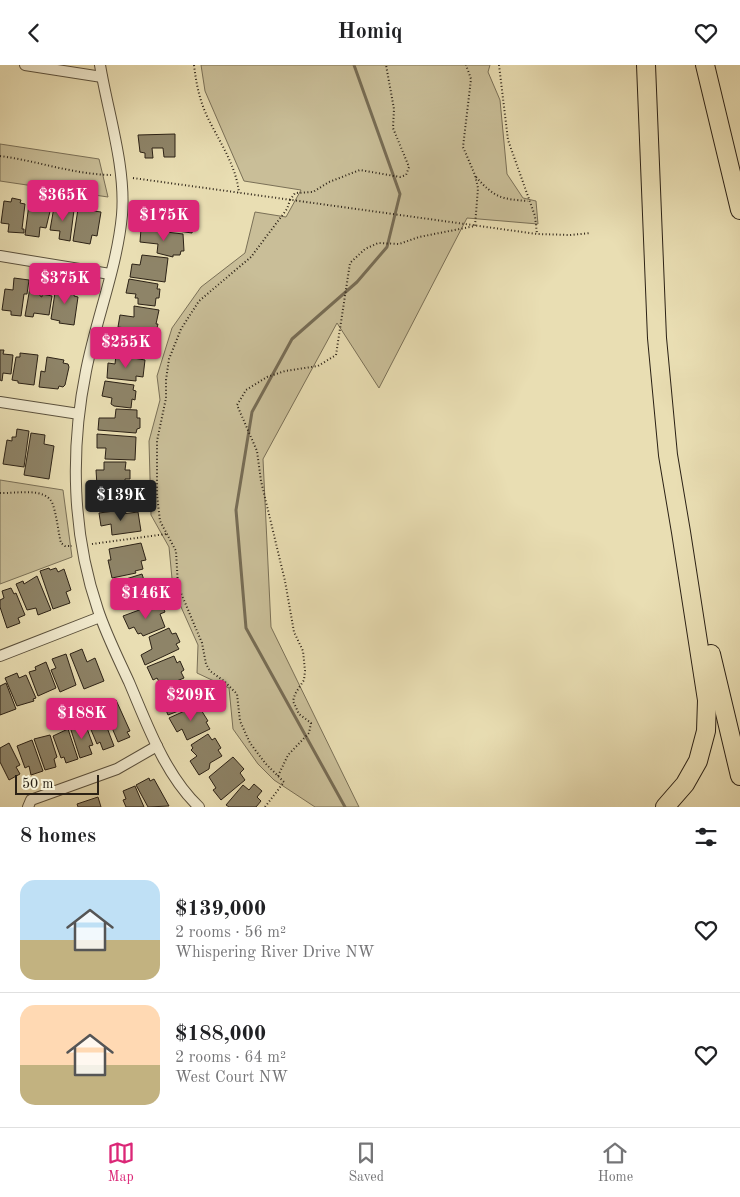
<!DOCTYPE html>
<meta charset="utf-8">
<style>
body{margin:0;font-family:"Old Standard TT",serif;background:#f6f6f6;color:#202124;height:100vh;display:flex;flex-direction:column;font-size:19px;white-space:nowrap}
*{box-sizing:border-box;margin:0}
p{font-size:16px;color:#757577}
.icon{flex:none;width:28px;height:28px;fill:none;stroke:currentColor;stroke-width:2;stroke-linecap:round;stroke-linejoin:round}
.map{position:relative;height:742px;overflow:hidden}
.panel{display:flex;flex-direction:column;background:#fff;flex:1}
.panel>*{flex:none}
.scale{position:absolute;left:15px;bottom:12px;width:84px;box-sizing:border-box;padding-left:5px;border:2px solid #2c2216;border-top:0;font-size:14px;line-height:18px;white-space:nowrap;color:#2c2216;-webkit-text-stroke:4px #f1eace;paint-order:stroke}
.price{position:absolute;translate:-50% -42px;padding:0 11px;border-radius:5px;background:#db2777;color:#fff;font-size:16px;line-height:32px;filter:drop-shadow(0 1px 2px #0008)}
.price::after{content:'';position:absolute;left:50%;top:30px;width:15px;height:11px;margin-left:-8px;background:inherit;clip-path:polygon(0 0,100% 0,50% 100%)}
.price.current{background:#222;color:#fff}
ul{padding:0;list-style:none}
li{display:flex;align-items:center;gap:15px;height:125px;padding:0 20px}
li+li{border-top:1px solid #e0e0e0}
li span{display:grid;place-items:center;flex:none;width:140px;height:100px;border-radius:15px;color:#555}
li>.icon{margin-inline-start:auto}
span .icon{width:60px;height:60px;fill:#fffc;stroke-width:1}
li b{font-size:21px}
h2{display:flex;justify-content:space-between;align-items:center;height:60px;padding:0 20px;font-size:21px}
header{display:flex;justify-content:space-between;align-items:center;height:65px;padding:0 20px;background:#fff;font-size:22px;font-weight:600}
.tabs{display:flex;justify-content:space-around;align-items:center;height:70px;border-top:1px solid #e0e0e0;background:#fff;font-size:14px;color:#757577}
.tabs a{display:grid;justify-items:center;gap:2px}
.tabs .current{color:#db2777}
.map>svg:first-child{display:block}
.green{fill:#c9be98;stroke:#7a7057}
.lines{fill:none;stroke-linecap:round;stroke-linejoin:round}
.stream{stroke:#776c54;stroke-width:3}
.building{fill:#8e8468;stroke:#2c2216}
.street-casing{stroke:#5b513d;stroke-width:12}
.highway-casing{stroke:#2c2216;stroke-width:20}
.path{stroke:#2c2216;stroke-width:2;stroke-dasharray:1 2.5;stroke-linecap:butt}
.street{stroke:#f1eace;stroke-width:10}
.highway{stroke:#e9deb3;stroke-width:18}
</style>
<header><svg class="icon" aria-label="back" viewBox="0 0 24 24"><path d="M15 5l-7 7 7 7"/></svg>Homiq<svg class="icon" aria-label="heart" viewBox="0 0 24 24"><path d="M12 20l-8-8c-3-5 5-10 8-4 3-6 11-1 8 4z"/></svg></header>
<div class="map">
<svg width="740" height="742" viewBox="0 0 740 742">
<rect width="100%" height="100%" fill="#e9deb3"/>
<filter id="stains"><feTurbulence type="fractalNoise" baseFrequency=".004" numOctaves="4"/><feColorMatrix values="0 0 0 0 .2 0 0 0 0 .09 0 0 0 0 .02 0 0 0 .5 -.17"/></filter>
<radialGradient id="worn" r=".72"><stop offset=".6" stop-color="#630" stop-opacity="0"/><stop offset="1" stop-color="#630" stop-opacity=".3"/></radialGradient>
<g class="green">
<path d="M201,0H490L488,7L500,35L507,109L523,133L536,136L538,159L467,153L379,323L337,258L263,394L271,562L359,742H315L274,715L258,699L233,664L229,623L197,608L198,580L173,524L169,482L151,450L149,376L160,335L157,311L172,263L201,222L245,188L255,147L286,152L301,125L244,116L205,26Z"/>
<path d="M0,79L99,94L108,132L0,116Z"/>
<path d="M0,415L63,425L72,492L0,519Z"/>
</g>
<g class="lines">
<path class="stream" d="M345,742L246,563L236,445L252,347L292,274L357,217L387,182L400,129L354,0"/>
</g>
<g class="building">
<path d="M175,69V92H164L163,83H152L153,93H145V88L140,87L138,70Z"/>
<path d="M12,133L21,135L20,138L25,139L22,164H24V168L8,167L9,159L1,158L4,136L11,137Z"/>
<path d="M35,135L52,138L46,163L40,162L39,172L25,170L29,139L34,140Z"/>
<path d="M63,139L71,140L70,144L74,145L70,176L59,174L60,166L50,165L54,142L62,143Z"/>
<path d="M165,140L189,143L187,159H194L192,168L142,161L144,147L163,149Z"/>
<path d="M78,144L101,147L97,171L92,170L90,179L73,176Z"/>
<path d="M141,164L183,169L184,186H181L180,190H173V192L157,188L158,179L140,177Z"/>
<path d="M142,190L168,193L165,217L130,212L132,199L140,200Z"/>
<path d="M14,213L29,215L27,229H24L21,251L11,250V246L2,245L5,224L13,225Z"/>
<path d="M129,214L158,219L157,224H160L159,233H156L155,241L138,239V233H135L136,229L126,228Z"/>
<path d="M31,217L41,218L40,231L42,232V229L52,231L49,250L34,248L33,252L25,251Z"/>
<path d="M56,221L75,223L74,231L78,232L74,260L59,258L60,256L51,254Z"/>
<path d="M134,241L159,245L156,259H158L156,267L118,262L120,250L134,252Z"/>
<path d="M116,264L153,269L150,282L152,283L150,292L119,288L120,278L115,277Z"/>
<path d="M0,285H4L3,289L13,290L11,309L3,308L2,316L0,315Z"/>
<path d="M20,288L38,290L34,320L18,318V316L12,315L16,292H20Z"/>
<path d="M116,290L145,295L143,312L136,311V316L107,313L108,298L115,299Z"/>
<path d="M47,292L64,295L63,298L68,299L69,302L65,320L63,322L59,321L58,324L39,322L41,306L45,307Z"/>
<path d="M105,316L134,320L133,325L136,326L135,335L132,334L131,343L114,341L111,339L112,333L102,331Z"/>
<path d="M116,344L137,345V353H140V363L137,364L136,368L98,365L99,353H115Z"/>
<path d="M17,364L29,366L24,402L3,399L7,375L12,376V372H16Z"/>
<path d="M31,368L45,370L44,379L54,381L49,414L24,410Z"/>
<path d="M97,369L136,372L135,395L105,394L106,383H97Z"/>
<path d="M104,397H126L125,405H130V414H125V419L97,421L96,405H104Z"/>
<path d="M111,421V423L126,422V425H131V444L109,446L106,445L105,436H97L95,423Z"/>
<path d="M122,445V449L138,447L141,466L112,470L111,459L101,461L99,448Z"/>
<path d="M141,478L146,495L141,496L143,504L135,506L136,508L112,513L108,495H111L109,484Z"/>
<path d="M49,503L50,505L56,503L58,507L64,504L71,525L66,527L70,538L53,544L40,506Z"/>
<path d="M142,509L151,537L129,544L124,532L119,534L113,518Z"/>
<path d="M37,511L51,545L38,550L36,543L27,545L16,519L23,516L24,519Z"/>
<path d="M11,523L14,529L16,528L25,550L18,553L20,558L7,563L0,542V535L4,533L2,526Z"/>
<path d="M161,537L165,547L160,549L165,562L143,571L141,568L138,569L134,562L129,564L123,551Z"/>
<path d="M169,563L172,569L176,568L180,577L176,579L179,584L145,600L141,590L152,584L149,572Z"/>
<path d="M82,584L87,597L95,593L104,616L84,624L70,589Z"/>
<path d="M66,589L76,620L60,627L51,605L56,603L52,594Z"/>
<path d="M174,591L177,598L180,596L184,605L181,607L184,613L162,622L157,613L153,615L147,602Z"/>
<path d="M46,597L56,623L38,631L29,607L36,605L35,602Z"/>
<path d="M17,608L19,613L26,610L36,633L33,634L34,636L17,641L5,613Z"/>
<path d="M183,617L184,620L188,619L191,627L198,625L202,634L180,643L181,645L168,650L163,638L169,636L163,625Z"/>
<path d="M6,618L16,644L0,650V621Z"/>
<path d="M116,635L130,666L127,667L130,672L118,677L104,644L109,642L108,639Z"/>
<path d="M198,640L208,656L206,657L210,664L187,675L182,664L177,667L169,653Z"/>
<path d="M103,652L114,681L103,685L100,677L97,679L89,660Z"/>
<path d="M85,658L93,680L89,681L92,689L80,693L70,662Z"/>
<path d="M68,664L78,694L66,698L64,692L61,693L53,671Z"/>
<path d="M208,669L212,675L215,673L221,683L218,685L222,691L210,698L209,704L199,710L190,696L197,691L191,685L193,683L191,680Z"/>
<path d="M50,670L57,692L54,694L56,702L45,705L34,674Z"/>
<path d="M32,675L43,706L31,710L29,701L25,703L17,681Z"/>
<path d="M9,678L20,700L16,702L20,709L9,715L0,697V683Z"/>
<path d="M233,692L244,704L240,708L245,715L221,735L213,725L216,723L209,712Z"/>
<path d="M149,713L150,716L154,714L169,741L148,742L136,720Z"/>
<path d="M254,719L262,726L257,732L261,736L256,742H229L226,740L243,720L249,725Z"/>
<path d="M135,721L144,742H126L123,735L126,734L123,726Z"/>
<path d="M98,732L101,742H78L77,739Z"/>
</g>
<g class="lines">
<g class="street-casing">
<g id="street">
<path d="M25,0L102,12"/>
<path d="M100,0C108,48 126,102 122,150C117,203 96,254 86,306C70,385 72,469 98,545C106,569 118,593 129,617C147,659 165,710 199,742"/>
<path d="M0,191L110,209"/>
<path d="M0,337L79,349"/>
<path d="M0,591L100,552"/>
<path d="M28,742L31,735L117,704L157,681"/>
</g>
</g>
<g class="highway-casing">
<g id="highway">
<path d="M646,0L657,273L668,390L681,467L707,635L706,666L698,696L685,719L665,742"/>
<path d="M705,0L740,145"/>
<path d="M711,589L740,711"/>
</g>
</g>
<g class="path">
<path d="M194,0C196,17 199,33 206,49C218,75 236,99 239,128"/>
<path d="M499,0L508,75L535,151L537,169"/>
<path d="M0,91C38,96 72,109 111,110"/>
<path d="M476,112C495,133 501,134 528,136"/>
<path d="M133,113L537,169L570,170L591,168"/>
<path d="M290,135L295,128L313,127L329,117L360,105L400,112L406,110L409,102L393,63L394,44L386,0"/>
<path d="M0,428C15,429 47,421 53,440C57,452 58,466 61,478L65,481H72"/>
<path d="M92,479L166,469"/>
<path d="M278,711L288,690L309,668L311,658L299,649L293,636L295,629L304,615L305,606L303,586L294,567L285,516L261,416L257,386L237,340L246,325L267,312L285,306L318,301L336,290L350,198L365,184L378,178L399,179L419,172L475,161L478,123L475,110L463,82L471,14L466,0"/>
<path d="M265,742L284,717L265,698L250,678L240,656L237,629L224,616L210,606L206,599L202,578L178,521L176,486L160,456L157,430V376L166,333V315L169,294L181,264L199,236L251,192L287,144L290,135"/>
</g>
<use href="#street" class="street"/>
<use href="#highway" class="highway"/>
</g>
<rect width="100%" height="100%" filter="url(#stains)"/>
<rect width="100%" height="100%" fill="url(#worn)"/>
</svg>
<div class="scale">50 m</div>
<b class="price" style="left:63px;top:157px">$365K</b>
<b class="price" style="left:164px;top:177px">$175K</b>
<b class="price" style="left:65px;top:240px">$375K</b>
<b class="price" style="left:126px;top:304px">$255K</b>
<b class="price current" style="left:121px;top:457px">$139K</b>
<b class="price" style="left:146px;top:555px">$146K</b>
<b class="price" style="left:191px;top:657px">$209K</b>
<b class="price" style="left:82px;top:675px">$188K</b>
</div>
<section class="panel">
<h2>8 homes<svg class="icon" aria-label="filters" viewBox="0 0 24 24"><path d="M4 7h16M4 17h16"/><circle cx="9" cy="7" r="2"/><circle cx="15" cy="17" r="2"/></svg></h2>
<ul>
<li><span style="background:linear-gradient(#bfe0f5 60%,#c2b280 0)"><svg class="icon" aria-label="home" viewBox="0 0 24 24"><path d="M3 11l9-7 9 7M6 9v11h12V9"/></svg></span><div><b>$139,000</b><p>2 rooms · 56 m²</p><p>Whispering River Drive NW</p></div><svg class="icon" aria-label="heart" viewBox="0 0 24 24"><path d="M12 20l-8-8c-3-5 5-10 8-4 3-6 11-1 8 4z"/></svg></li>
<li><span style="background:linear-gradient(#ffd9b3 60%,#c2b280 0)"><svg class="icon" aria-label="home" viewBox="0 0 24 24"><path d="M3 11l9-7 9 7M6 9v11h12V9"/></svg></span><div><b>$188,000</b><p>2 rooms · 64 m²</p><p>West Court NW</p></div><svg class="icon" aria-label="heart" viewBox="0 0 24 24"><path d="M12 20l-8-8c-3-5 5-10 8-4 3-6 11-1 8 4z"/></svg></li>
</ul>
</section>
<nav class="tabs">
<a class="current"><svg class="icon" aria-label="map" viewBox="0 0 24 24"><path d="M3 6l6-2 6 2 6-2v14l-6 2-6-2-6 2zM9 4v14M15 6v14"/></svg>Map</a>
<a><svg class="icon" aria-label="saved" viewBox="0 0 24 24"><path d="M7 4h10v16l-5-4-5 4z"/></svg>Saved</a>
<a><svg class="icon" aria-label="home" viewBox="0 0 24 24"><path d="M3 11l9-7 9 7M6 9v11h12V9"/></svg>Home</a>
</nav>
